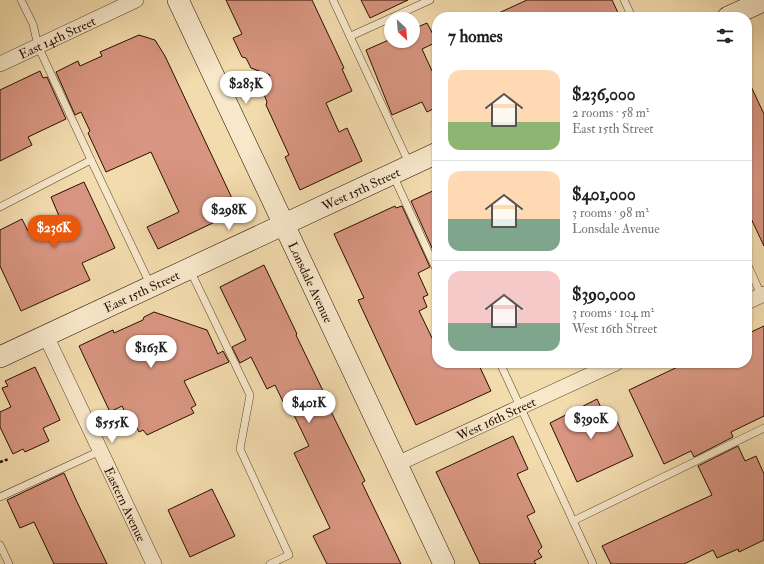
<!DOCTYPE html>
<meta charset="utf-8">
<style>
body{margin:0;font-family:"IM FELL Double Pica",serif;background:#f6f6f6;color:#222;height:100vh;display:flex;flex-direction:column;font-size:15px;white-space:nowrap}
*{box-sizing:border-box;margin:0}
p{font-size:13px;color:#767676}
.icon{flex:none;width:22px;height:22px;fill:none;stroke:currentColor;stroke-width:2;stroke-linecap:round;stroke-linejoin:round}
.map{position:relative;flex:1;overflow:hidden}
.side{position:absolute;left:432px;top:12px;width:320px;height:356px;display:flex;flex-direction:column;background:#fff;border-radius:16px;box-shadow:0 1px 3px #0004}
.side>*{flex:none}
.needle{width:26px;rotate:154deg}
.tools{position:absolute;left:384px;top:12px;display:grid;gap:8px}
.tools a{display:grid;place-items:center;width:36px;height:36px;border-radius:50%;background:#fff;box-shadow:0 1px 3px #0004;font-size:20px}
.price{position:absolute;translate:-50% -34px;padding:0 9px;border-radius:14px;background:#fff;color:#222;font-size:13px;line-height:26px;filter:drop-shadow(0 1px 2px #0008)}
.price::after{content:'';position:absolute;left:50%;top:24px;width:12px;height:9px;margin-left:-6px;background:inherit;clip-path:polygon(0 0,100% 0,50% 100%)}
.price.current{background:#ea580c;color:#fff}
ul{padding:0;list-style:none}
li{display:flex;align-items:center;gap:12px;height:100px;padding:0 16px}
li+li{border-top:1px solid #e0e0e0}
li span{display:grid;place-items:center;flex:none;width:112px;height:80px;border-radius:12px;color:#555}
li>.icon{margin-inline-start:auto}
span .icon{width:48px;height:48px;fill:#fffc;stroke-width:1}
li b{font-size:17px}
h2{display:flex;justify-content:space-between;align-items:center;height:48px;padding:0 16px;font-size:17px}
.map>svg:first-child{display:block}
.building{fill:#d89581;stroke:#280f00}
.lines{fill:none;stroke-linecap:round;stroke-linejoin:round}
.lane-casing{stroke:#5a422b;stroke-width:8}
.street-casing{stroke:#5a422b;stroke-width:16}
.secondary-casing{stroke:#280f00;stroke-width:22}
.path{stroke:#280f00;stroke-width:2.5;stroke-dasharray:3 2;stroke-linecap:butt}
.lane{stroke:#f7e8ca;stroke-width:7}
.street{stroke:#f7e8ca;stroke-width:15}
.secondary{stroke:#f7e8ca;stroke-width:21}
.labels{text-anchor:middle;stroke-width:4;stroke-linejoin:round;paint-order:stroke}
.street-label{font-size:13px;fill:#280f00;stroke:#f7e8ca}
</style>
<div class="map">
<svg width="764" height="564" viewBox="0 0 764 564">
<rect width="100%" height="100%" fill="#f2dbad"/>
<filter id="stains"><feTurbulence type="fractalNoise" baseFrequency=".005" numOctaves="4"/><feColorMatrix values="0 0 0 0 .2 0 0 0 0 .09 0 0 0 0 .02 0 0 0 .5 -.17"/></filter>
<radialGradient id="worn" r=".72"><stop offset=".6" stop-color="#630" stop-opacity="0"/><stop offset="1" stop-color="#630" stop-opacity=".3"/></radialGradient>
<g class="building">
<path d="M226,0H312L344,68L342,69L352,91L326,103L339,132L347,128L362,161L300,190L285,157L289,155L266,105L267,102L263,92L270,75L251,68L246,58L242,57L233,38L242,34Z"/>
<path d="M361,0H408L370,18Z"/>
<path d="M527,0H612L620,17H490Z"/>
<path d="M427,23L437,42L422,49L432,71L437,69V107L427,112L422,102L392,115L366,50L391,39V41H413V29Z"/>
<path d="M139,35L155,40L165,56L238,211L158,249L147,227L179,212L151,152L106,172L88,133L90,131L81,112L75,115L56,72L78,61L80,66L102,56L100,52Z"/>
<path d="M40,71L43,78L47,77L66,119L28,137L32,145L0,161V90Z"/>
<path d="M747,78L764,114V246L747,210Z"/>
<path d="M84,182L115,248L82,263L90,280L21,311L0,266V230L22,219L28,231L59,216L51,197Z"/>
<path d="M437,189V259L411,201Z"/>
<path d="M395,206L396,208L402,206L430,267L418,273L428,295L423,297L427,307L419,311L434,342L437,341V363H478L491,391L416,425L358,300L364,298L334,234Z"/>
<path d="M264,265L297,334L296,335L326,397H324L365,481L362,483L401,564H327L313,536L330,528L294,453L309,446L293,413L289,414L275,385L267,389L251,357L240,363L232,347L246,340L220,287Z"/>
<path d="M154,312L207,330L218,354L223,351L229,362L184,381L196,405L191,408L194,413L147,435L143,430L139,432L135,424H131L122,406L110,412L79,346L113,330L114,333L143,320L144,317Z"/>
<path d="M764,326V416L731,432L733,437L694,457L691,451L664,464L629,390L686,363H747V334Z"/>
<path d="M35,367L60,420L43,428L49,441L25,452L23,449L13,454L0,427V412L11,407L2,388L8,386L5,381Z"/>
<path d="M597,399L603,412L611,408L633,456L577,482L550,423Z"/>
<path d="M513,436L528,469L517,474L535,512L527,516L542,547L538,551L542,557L534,561L536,564H480L436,472Z"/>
<path d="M738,446L745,461L756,456L764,474V540L739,552L738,549L717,558L713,550L684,564H611L602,546L712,495L698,466Z"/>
<path d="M64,473L77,502L107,564H54L34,522L20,528L7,500Z"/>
<path d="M212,489L235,536L190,557L168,510Z"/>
</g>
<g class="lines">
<g class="lane-casing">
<g id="lane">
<path d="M333,0L409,163"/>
<path d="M624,0L632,17"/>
<path d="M351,36L430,0"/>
<path d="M91,160L150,284"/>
<path d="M393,175L437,271"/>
<path d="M0,207L91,160L38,46L33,24L21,0"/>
<path d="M747,263L762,297"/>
<path d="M190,270L250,395L240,449L289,555L270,564"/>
<path d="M500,363L593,564"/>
<path d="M0,497L100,451"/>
<path d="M573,521L764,428"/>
<path d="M0,545L9,564"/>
</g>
</g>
<g class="street-casing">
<g id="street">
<path id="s1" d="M0,64L136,0"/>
<path d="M747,302L764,294"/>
<path id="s2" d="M46,336L154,564"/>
<path id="s3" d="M397,464L616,363"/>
</g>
</g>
<g class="secondary-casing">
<g id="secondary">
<path id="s4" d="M178,0L444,564"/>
<path d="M728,17L757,4"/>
<path id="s5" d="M0,357L437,153"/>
</g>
</g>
<path class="path" d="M0,462L9,459"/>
<use href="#lane" class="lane"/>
<use href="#street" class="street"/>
<use href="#secondary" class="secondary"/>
</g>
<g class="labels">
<g class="street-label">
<text dy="5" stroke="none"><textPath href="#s1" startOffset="63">East 14th Street</textPath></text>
<text dy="5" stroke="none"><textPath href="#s5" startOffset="398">West 15th Street</textPath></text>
<text dy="5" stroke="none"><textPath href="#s4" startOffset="312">Lonsdale Avenue</textPath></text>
<text dy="5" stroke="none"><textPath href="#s5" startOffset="156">East 15th Street</textPath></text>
<text dy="5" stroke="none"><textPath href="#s3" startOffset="109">West 16th Street</textPath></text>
<text dy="5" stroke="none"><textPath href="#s2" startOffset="186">Eastern Avenue</textPath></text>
</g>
</g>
<rect width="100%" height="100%" filter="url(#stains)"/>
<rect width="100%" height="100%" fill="url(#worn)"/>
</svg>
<div class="tools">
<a><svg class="needle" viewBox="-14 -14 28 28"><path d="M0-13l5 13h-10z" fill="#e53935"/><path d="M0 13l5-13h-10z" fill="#767676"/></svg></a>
</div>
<b class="price" style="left:246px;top:105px">$283K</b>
<b class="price" style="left:229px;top:231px">$298K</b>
<b class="price current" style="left:54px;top:249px">$236K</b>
<b class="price" style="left:151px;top:369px">$163K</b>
<b class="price" style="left:309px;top:424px">$401K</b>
<b class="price" style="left:591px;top:440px">$390K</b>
<b class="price" style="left:112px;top:444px">$555K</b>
<section class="side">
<h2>7 homes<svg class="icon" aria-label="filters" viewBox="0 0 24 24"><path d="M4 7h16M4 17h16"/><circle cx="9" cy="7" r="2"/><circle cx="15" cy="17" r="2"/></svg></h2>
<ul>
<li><span style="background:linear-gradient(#ffd9b3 65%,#8fb573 0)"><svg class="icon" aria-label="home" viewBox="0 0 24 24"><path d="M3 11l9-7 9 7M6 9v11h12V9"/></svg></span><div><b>$236,000</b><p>2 rooms · 58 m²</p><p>East 15th Street</p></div></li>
<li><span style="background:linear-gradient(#ffd9b3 60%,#7fa58c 0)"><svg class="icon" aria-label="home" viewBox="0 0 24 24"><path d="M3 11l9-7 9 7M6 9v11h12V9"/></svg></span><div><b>$401,000</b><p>3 rooms · 98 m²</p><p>Lonsdale Avenue</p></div></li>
<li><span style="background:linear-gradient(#f6c9c9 65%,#7fa58c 0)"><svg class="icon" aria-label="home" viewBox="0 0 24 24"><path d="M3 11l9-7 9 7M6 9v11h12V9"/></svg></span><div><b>$390,000</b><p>3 rooms · 104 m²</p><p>West 16th Street</p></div></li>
</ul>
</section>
</div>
